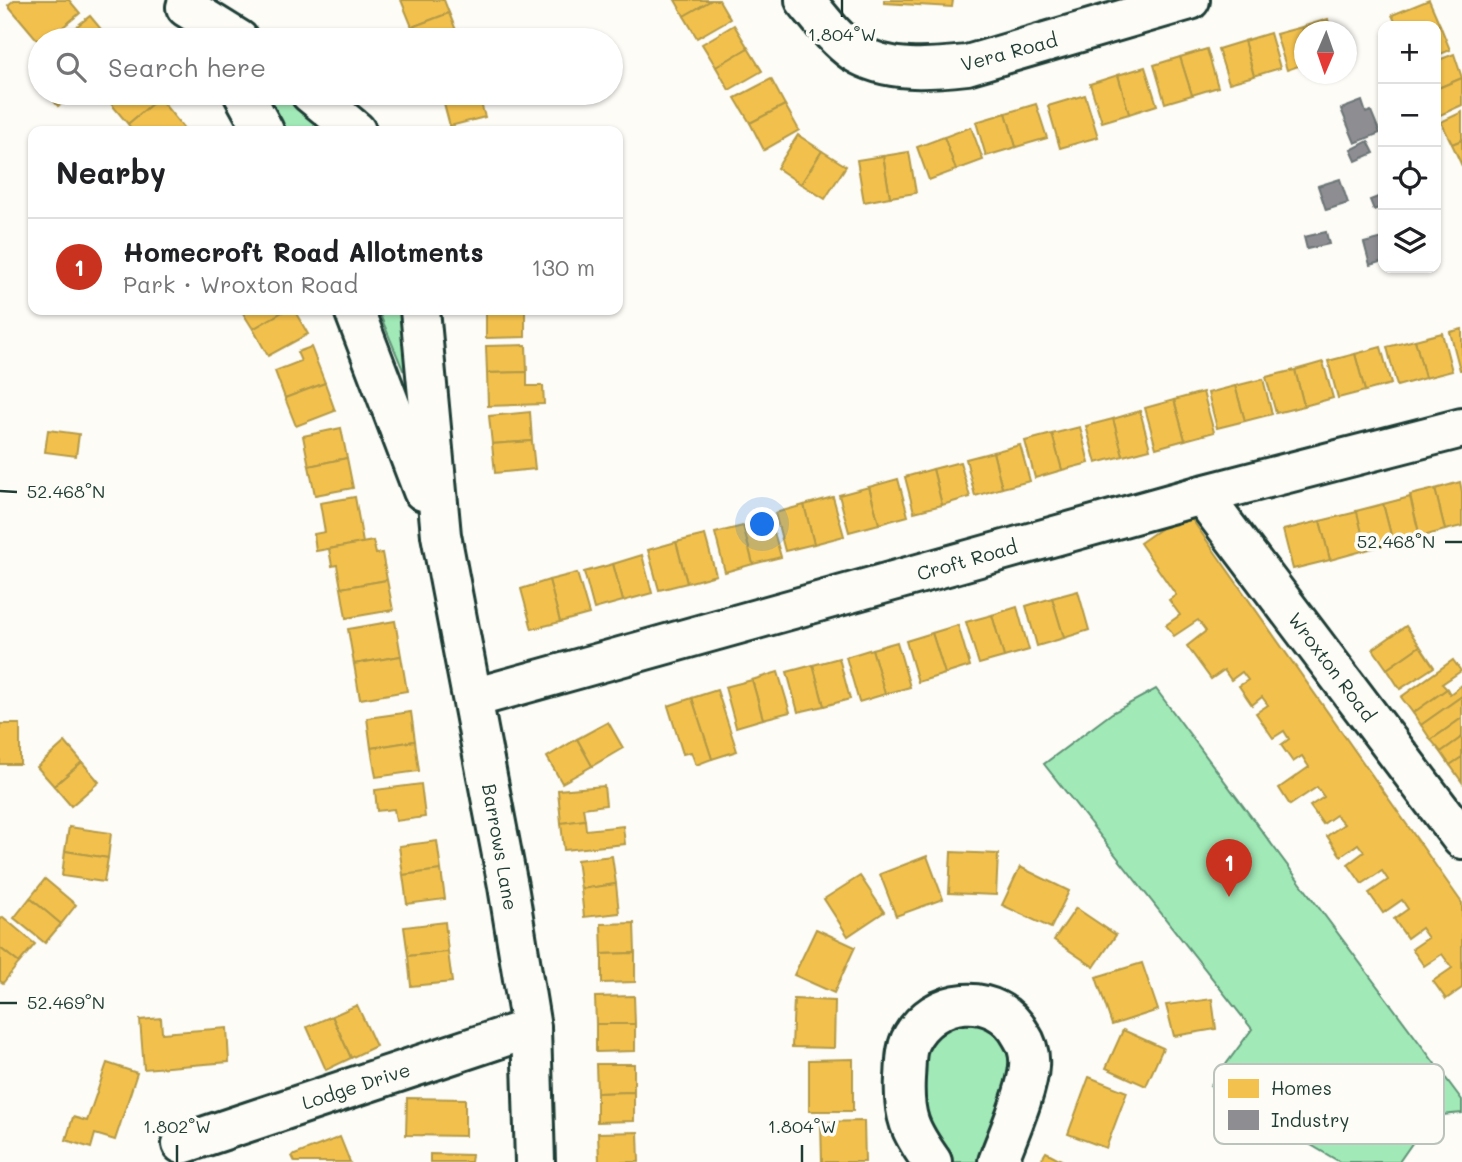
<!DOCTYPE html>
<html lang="en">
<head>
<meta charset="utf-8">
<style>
	:root { --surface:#fff; --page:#f6f6f6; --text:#202124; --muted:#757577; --line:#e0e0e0; --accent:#c8321e }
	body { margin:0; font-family:Mali,sans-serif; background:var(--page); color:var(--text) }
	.controls { position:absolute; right:21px; top:21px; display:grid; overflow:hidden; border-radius:14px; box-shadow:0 2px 5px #0004 }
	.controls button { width:63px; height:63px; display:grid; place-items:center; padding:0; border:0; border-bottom:2px solid var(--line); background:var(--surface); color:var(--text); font:35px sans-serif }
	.compass { position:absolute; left:1294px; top:21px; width:63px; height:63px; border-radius:50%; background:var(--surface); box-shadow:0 2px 5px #0004; rotate:182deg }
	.you { position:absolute; left:763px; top:525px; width:24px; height:24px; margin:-18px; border:5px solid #fff; border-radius:50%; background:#1a73e8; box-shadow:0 0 0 10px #1a73e833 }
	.badge { display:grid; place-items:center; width:46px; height:46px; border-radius:50%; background:var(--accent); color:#fff; font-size:23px; font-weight:700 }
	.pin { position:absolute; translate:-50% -58px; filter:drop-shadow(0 2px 4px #0008) }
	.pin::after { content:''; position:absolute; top:37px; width:24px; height:21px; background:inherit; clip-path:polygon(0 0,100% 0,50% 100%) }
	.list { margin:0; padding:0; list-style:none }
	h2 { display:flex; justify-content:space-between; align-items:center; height:91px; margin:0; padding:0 28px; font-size:30px }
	h2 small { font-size:23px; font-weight:400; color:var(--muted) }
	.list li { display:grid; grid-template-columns:46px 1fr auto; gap:21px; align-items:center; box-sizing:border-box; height:98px; padding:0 28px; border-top:2px solid var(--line) }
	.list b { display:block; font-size:26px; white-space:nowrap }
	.list p { margin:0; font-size:23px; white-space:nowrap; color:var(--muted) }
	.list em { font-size:23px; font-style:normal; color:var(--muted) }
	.icon { flex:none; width:38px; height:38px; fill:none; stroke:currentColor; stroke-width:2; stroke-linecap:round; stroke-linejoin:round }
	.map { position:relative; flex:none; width:1462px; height:1162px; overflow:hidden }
	.search { position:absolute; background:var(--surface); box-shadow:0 2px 5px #0004; left:28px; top:28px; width:595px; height:77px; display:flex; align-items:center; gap:18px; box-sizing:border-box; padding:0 24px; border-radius:38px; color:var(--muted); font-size:26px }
	.panel { position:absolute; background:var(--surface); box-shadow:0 2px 5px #0004; left:28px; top:126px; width:595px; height:189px; border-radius:14px }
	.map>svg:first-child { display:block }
	.green { fill:#a1e9b7; stroke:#609376; stroke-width:2 }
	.homes { fill:#f2c14e; stroke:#b39946; stroke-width:2 }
	.industry { fill:#8d8d92; stroke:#6c7576; stroke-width:2 }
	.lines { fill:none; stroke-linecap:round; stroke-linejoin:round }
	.minor-casing { stroke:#1f3d34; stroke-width:44 }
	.minor { stroke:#fdfcf7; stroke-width:38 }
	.ticks { fill:none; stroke:#1f3d34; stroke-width:2.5 }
	.labels { text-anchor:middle; stroke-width:7; stroke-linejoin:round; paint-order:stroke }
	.street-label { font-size:19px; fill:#1f3d34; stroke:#fdfcf7 }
	.key { fill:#fdfcf7; stroke:#bac3bc; stroke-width:2 }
	.key-label { font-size:19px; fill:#1f3d34 }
	.ticks-label { font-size:18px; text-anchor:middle; fill:#1f3d34; stroke:#fdfcf7; stroke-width:7; stroke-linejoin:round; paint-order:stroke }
</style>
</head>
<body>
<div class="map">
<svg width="1462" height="1162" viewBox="0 0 1462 1162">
	<rect width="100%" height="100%" fill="#fdfcf7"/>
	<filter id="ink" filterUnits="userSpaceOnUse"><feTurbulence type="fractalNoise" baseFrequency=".0143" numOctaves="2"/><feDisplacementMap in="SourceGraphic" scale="14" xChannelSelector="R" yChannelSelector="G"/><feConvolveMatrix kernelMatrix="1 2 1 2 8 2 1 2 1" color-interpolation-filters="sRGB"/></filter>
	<g filter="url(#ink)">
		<!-- green -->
		<g class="green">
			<path d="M263 93H288L333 131H287Z"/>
			<path d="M378 310H408L412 374 403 370Z"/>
			<path d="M1156 689 1462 1100V1113L1431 1116 1399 1162H1340L1210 1086 1252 1029 1044 764 1112 713Z"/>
			<path d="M989 1017 1007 1040 1015 1066 983 1162H952L928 1133 917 1093 926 1041 944 1022Z"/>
		</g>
		<!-- homes -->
		<g class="homes">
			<path d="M14 0H69L80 13 47 40H40V43L8 5Z"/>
			<path d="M401 0H444L449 13 412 27Z"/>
			<path d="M675 0H712L684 16Z"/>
			<path d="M712 0H719L730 19 697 38 684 16Z"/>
			<path d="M884 0H953L952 7 884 3Z"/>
			<path d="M1429 0 1440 25 1397 26 1392 15Z"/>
			<path d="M449 13 460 40H417L412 27Z"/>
			<path d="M90 16 110 40H80L72 30Z"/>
			<path d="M1328 19 1331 32H1304V35L1302 27Z"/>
			<path d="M734 25 748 48 716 67 702 44Z"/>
			<path d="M1440 25 1450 50 1436 56V26Z"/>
			<path d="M1302 27 1304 35V64L1287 70 1276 34Z"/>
			<path d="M1270 33 1280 68 1254 76 1244 41Z"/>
			<path d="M1244 41 1254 76 1229 83 1218 49Z"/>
			<path d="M748 48 762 71 729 90 716 67Z"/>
			<path d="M1207 49 1218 87 1192 95 1180 57Z"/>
			<path d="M1454 54 1462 78 1436 89V61Z"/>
			<path d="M1180 57 1192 95 1165 103 1154 65Z"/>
			<path d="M1145 67 1157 105 1129 114 1118 75Z"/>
			<path d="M1118 75 1129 114 1102 122 1090 84Z"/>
			<path d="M1462 78V105L1438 116 1436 89Z"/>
			<path d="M771 79 785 105 750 123 735 98Z"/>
			<path d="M47 93H88L77 102 72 95 58 106Z"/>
			<path d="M102 93H154L159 98 128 124Z"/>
			<path d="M455 93H478L485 117 450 126 442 96Z"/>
			<path d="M1085 95 1098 137 1060 148 1048 106Z"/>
			<path d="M159 98 186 131H133L128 124Z"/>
			<path d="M1036 104 1047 138 1016 147 1006 113Z"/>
			<path d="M785 105 799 130 764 150 750 123Z"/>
			<path d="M1462 112V140L1452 144 1441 122Z"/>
			<path d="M1006 113 1016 147 986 156 976 122Z"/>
			<path d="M971 127 983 160 956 170 944 137Z"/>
			<path d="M798 135 822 151 801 184 777 168Z"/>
			<path d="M944 137 956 170 929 180 917 147Z"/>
			<path d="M1462 140V166L1452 144Z"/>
			<path d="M822 151 846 166 825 199 801 184Z"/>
			<path d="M909 152 916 193 890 197 883 156Z"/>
			<path d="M883 156 890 197 864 202 857 160Z"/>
			<path d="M241 310H286L253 329Z"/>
			<path d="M286 310H294L308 334 268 356 253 329Z"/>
			<path d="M486 310H525V337L486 338Z"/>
			<path d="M1462 329V370H1460L1450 332Z"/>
			<path d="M1442 333 1452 371 1425 378 1415 340Z"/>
			<path d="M1415 340 1425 378 1397 386 1387 347Z"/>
			<path d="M526 345 527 372 487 373 486 346Z"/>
			<path d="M311 347 325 383 285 398 275 371 301 361 297 352Z"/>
			<path d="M1381 347 1391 384 1365 391 1355 354Z"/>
			<path d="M1355 354 1365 391 1338 398 1328 361Z"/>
			<path d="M1323 362 1333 398 1304 406 1295 370Z"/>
			<path d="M1295 370 1304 406 1276 413 1266 377Z"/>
			<path d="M527 372V386H543L544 404 488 406 487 373Z"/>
			<path d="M1263 379 1272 414 1245 421 1235 386Z"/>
			<path d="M325 383 335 411 296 426 285 398Z"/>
			<path d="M1235 386 1245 421 1217 428 1208 393Z"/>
			<path d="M1203 392 1214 432 1185 440 1174 400Z"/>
			<path d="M1174 400 1185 440 1156 448 1145 408Z"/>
			<path d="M1140 411 1150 449 1123 456 1113 419Z"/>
			<path d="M530 412 532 441 492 444 489 416Z"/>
			<path d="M1113 419 1123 456 1096 463 1086 426Z"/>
			<path d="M1080 427 1089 463 1062 470 1052 434Z"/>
			<path d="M341 428 347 458 309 466 303 436Z"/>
			<path d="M48 430 79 434 76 456 45 452Z"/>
			<path d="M1052 434 1062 470 1035 478 1025 441Z"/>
			<path d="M532 441 535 469 495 473 492 444Z"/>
			<path d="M1020 445 1030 481 1002 488 993 452Z"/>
			<path d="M993 452 1002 488 975 496 966 459Z"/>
			<path d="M347 458 353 488 315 495 309 466Z"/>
			<path d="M960 462 970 497 942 505 933 469Z"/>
			<path d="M933 469 942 505 914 512 905 477Z"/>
			<path d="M898 479 908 516 879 524 869 487Z"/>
			<path d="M1460 482 1462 492V526L1445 530 1435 489Z"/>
			<path d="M869 487 879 524 849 532 839 495Z"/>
			<path d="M1435 489 1445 530 1420 537 1410 495Z"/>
			<path d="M355 497 363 543 316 551 314 534 325 532 320 503Z"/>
			<path d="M833 497 844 536 814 544 804 505Z"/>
			<path d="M1410 497 1420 537 1393 543 1383 504Z"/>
			<path d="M1383 504 1393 543 1366 550 1356 511Z"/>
			<path d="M804 505 814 544 785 551 775 513Z"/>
			<path d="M1186 511 1462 903V988L1446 999 1433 981 1452 968 1442 954 1424 966 1412 949 1428 938 1421 928 1407 938 1394 919 1408 909 1402 900 1383 913 1369 893 1388 880 1382 871 1362 884 1348 864 1364 852 1358 844 1341 856 1327 836 1344 824 1336 815 1323 824 1310 806 1324 797 1317 787 1290 805 1279 788 1309 767 1302 756 1293 762 1281 745 1289 739 1284 731 1273 738 1256 713 1268 705 1262 697 1252 705 1239 686 1248 680 1242 672 1231 680 1224 670 1211 679 1187 646 1206 631 1198 620 1174 636 1166 625 1180 615 1169 600 1176 595 1140 543Z"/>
			<path d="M1357 512 1366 550 1330 560 1320 521Z"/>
			<path d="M770 518 781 557 753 564 743 526Z"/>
			<path d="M1320 521 1330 560 1293 569 1283 530Z"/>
			<path d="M743 526 753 564 725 572 715 533Z"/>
			<path d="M705 535 716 575 687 583 676 542Z"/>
			<path d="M373 541 376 554 382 553 387 580 341 588 337 565 332 566 329 549Z"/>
			<path d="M676 542 687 583 659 590 648 550Z"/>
			<path d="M642 555 652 593 623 601 613 564Z"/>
			<path d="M613 564 623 601 594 609 584 572Z"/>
			<path d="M577 573 589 614 560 622 549 580Z"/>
			<path d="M387 580 393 610 346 618 341 588Z"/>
			<path d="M549 580 560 622 532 629 521 589Z"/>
			<path d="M1078 591 1089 630 1064 638 1052 598Z"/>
			<path d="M1052 598 1064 638 1037 646 1026 606Z"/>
			<path d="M1017 607 1029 650 1004 657 992 615Z"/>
			<path d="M992 615 1004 657 979 664 966 622Z"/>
			<path d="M395 621 401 656 354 664 348 629Z"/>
			<path d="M958 625 970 666 945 674 932 633Z"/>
			<path d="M1406 626 1420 646 1387 669 1373 649Z"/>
			<path d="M932 633 945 674 918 682 906 641Z"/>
			<path d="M897 642 910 687 885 694 872 649Z"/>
			<path d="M1420 646 1434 667 1400 689 1387 669Z"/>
			<path d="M872 649 885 694 859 702 846 657Z"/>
			<path d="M401 656 407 691 360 699 354 664Z"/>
			<path d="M839 658 850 699 824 706 813 665Z"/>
			<path d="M1453 660 1461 671 1442 684 1447 689 1413 713 1401 697Z"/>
			<path d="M813 665 824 706 798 712 787 672Z"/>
			<path d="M778 672 790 712 763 719 752 680Z"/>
			<path d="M752 680 763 719 736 727 725 687Z"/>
			<path d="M1462 685V696L1421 725 1413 713 1447 689 1450 694Z"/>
			<path d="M717 690 737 751 712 759 692 698Z"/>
			<path d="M1462 696V718L1431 740 1421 725Z"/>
			<path d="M692 698 712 759 696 765 691 752 683 754 668 706Z"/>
			<path d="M411 712 415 741 371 748 367 718Z"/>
			<path d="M1462 718V737L1441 752 1431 740Z"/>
			<path d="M608 722 623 748 592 766 577 739Z"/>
			<rect x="0" y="724" width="20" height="40"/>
			<path d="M1462 737V757L1450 765 1441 752Z"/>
			<path d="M577 739 592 766 562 783 547 757Z"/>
			<path d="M415 741 419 771 376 777 371 748Z"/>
			<path d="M65 742 82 762 54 786 37 767Z"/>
			<path d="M1462 757V782L1450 765Z"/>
			<path d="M82 762 99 782 71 806 54 786Z"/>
			<path d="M421 784 425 817 396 821 394 809 377 811 375 790Z"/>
			<path d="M604 786 606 805 583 808 585 820 561 823 558 790Z"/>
			<path d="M585 820 586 830 623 826 625 844 564 850 561 823Z"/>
			<path d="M69 827 111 833 108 858 65 851Z"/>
			<path d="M437 841 441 870 403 875 399 846Z"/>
			<path d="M65 851 108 858 104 882 62 876Z"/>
			<path d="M951 852 998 854 996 895 949 893Z"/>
			<path d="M612 856 616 884 581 889 577 860Z"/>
			<path d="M927 856 943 899 896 916 880 874Z"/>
			<path d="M1020 867 1069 891 1051 928 1002 905Z"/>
			<path d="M441 870 445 899 407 904 403 875Z"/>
			<path d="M860 876 884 912 848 936 824 899Z"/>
			<path d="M45 879 76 905 61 924 30 898Z"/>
			<path d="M616 884 619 913 584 917 581 889Z"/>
			<path d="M30 898 61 924 45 943 14 918Z"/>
			<path d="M1076 908 1116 935 1094 967 1054 940Z"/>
			<path d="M3 917 35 944 19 963 0 948V920Z"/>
			<path d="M445 922 448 952 408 956 404 927Z"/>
			<path d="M634 923 635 953 602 954 601 924Z"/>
			<path d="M816 929 855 947 834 993 794 975Z"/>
			<path d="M0 948 19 963 3 983 0 981Z"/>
			<path d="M448 952 452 982 411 986 408 956Z"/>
			<path d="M635 953V982L602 983V954Z"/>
			<path d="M1142 963 1158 1010 1112 1025 1096 977Z"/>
			<path d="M634 996 635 1024H596L595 997Z"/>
			<path d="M794 999 835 1001 834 1048 792 1047Z"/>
			<path d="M1212 999 1216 1029 1174 1036 1166 1005Z"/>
			<path d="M357 1005 376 1046 351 1058 332 1016Z"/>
			<path d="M332 1016 351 1058 326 1070 307 1027Z"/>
			<path d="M161 1018 162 1033 227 1028 229 1062 144 1069 140 1020Z"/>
			<path d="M596 1024H635V1051L596 1052Z"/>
			<path d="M1123 1030 1163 1048 1146 1086 1106 1068Z"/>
			<path d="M853 1059V1111H809V1060Z"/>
			<path d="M107 1063 137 1073 115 1140 95 1134 91 1148 66 1140 73 1117 87 1121Z"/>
			<path d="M596 1064H634V1092L597 1093Z"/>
			<path d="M1089 1077 1127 1092 1106 1148 1068 1134Z"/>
			<path d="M634 1092V1121L597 1122V1093Z"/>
			<path d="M407 1098 465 1099V1136L406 1135Z"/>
			<path d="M864 1121 865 1162H822L821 1122Z"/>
			<path d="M638 1132 639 1162H599L598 1133Z"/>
			<path d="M340 1137 350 1162H295L292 1156Z"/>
			<path d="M1046 1152 1065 1162H1040Z"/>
			<path d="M430 1154 472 1155 471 1162H430Z"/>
		</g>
		<!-- industry -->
		<g class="industry">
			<path d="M1362 101 1366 113 1371 111 1380 133 1355 143 1341 109Z"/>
			<path d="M1368 141 1374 153 1356 161 1351 150Z"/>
			<path d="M1340 179 1348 203 1326 210 1318 186Z"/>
			<path d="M1383 195V206L1374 210 1370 200Z"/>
			<path d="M1326 232 1329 244 1307 249 1304 237Z"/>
			<path d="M1383 238V261L1370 265 1364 243Z"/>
		</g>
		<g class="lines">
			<!-- minor casing -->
			<g class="minor-casing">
				<g id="minor">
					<path d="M805 0C820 18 835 39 854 52 887 73 930 69 967 65L1190 0"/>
					<path d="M186 7 239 40"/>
					<path d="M243 93 264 131"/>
					<path d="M310 93 356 131"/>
					<path d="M354 310 423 491"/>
					<path d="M420 310 441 535 508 886 531 1028 535 1162"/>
					<path d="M1202 495 1462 839"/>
					<path d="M473 698 1202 495 1462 428"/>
					<path d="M182 1144 531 1028"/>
					<path d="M932 1162C910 1131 903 1117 905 1078 906 1067 905 1052 910 1041 932 996 996 989 1021 1035 1027 1044 1030 1055 1029 1066 1028 1091 1007 1137 998 1162"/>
				</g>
			</g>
			<!-- minor -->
			<use href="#minor" class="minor"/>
		</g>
	</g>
	<!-- ticks -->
	<path class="ticks" d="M842 17V0M0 491 17 492M1445 542H1462M0 1003H17M177 1162V1145M802 1162V1145"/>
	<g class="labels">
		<!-- street labels -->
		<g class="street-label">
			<text transform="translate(1009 52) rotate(-15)" y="7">Vera Road</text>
			<text transform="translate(967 560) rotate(-16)" y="7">Croft Road</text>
			<text transform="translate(1332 667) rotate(53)" y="7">Wroxton Road</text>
			<text transform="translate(500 847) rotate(80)" y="7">Barrows Lane</text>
			<text transform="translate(356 1086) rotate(-18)" y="7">Lodge Drive</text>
		</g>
	</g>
	<!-- legend -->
	<rect x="1214" y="1064" width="230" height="80" rx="10" class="key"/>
	<rect x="1228" y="1079" width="31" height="19" fill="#f2c14e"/>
	<rect x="1228" y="1110" width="31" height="20" fill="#8d8d92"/>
	<g class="key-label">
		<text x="1271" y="1095">Homes</text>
		<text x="1271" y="1127">Industry</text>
	</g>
	<g class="ticks-label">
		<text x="842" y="41">1.804°W</text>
		<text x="66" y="498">52.468°N</text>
		<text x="1396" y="548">52.468°N</text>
		<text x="66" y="1009">52.469°N</text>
		<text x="177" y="1133">1.802°W</text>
		<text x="802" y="1133">1.804°W</text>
	</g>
</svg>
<div class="controls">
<button>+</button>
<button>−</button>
<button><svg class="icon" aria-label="locate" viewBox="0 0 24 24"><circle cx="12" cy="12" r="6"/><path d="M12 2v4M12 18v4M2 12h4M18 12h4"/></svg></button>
<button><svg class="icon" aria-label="layers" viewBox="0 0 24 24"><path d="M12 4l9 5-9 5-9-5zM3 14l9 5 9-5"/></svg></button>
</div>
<svg class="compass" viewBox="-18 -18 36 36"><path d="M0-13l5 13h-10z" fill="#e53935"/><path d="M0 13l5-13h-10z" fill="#757577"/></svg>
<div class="you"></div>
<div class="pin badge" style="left:1229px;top:897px">1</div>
<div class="search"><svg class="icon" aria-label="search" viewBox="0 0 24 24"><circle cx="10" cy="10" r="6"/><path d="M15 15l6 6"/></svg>Search here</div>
<section class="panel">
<h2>Nearby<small></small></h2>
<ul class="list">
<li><span class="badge">1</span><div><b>Homecroft Road Allotments</b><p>Park · Wroxton Road</p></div><em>130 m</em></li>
</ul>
</section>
</div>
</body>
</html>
